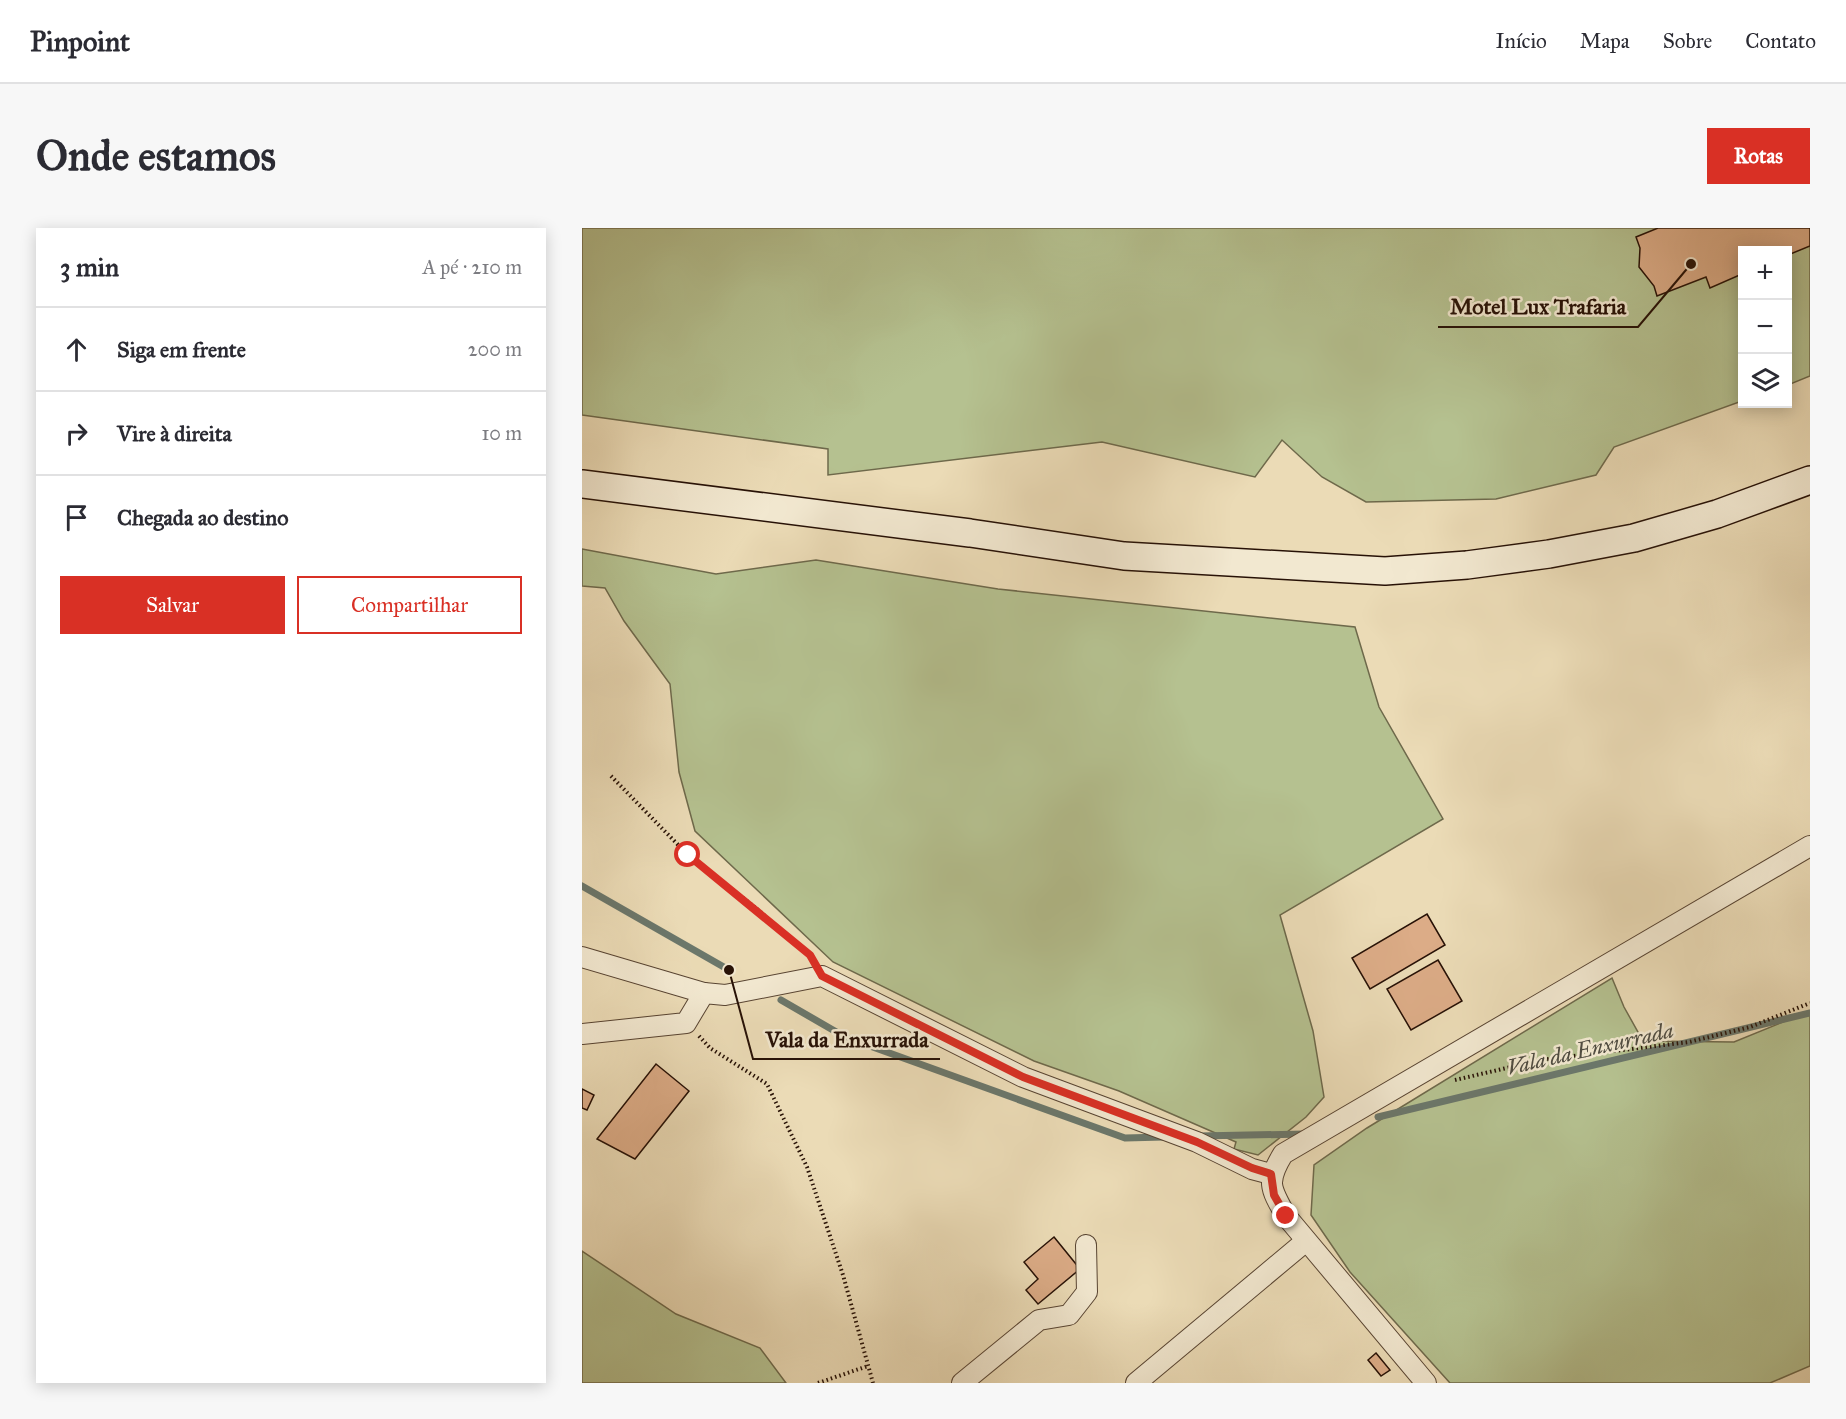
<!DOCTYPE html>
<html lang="pt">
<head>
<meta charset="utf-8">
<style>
	:root { --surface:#fff; --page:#f7f7f7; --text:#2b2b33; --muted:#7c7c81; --line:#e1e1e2; --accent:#d93025 }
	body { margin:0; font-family:"IM FELL Great Primer",serif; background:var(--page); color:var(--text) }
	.controls { position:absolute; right:18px; top:18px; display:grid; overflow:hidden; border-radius:0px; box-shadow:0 3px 15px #0003 }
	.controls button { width:54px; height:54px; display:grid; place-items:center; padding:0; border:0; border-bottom:2px solid var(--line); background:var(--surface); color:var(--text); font:30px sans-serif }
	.stop { position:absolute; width:18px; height:18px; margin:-14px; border:4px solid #d93025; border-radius:50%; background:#fff }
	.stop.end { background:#d93025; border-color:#fff; box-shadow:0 2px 6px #0008 }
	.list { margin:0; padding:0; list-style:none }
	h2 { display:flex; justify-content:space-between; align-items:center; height:78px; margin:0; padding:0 24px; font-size:26px }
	h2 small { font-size:20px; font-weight:400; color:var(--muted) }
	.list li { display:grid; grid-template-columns:39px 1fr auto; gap:18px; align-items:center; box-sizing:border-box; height:84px; padding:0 24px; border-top:2px solid var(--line) }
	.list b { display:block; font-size:22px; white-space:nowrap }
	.list em { font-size:20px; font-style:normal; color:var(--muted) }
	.actions { display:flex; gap:12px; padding:18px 24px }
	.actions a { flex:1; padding:14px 0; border:2px solid var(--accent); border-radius:0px; text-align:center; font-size:21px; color:var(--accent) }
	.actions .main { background:var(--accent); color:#fff }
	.icon { flex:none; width:33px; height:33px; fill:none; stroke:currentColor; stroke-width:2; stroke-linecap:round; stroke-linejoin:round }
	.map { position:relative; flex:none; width:1228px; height:1155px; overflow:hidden; border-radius:0px }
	header { display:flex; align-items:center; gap:36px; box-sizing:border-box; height:84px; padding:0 30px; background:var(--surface); border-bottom:2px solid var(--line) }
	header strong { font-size:28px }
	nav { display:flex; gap:33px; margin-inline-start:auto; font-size:21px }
	.intro { display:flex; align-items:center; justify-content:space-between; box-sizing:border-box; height:144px; padding:0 36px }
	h1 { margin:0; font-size:42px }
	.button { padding:15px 27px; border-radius:0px; background:var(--accent); color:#fff; font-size:21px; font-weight:700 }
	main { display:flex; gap:36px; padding:0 36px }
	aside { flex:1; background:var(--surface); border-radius:0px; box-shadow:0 3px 15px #0003 }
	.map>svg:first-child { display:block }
	.green { fill:#b5c190; stroke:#6e694b; stroke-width:1.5 }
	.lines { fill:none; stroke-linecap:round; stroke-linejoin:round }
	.stream { stroke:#6b776b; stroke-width:7 }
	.building { fill:#dcac87; stroke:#271106; stroke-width:1.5 }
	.minor-casing { stroke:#584432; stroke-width:22 }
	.secondary-casing { stroke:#271106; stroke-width:30 }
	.path { stroke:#271106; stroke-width:4; stroke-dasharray:1.5 3; stroke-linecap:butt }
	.minor { stroke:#f2e8d0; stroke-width:20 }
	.secondary { stroke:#f2e8d0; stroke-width:27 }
	.route { stroke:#d93025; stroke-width:8 }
	.labels { text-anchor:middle; stroke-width:5; stroke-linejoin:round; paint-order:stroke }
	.water-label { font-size:22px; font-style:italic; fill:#4f4c41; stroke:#f2e8d0 }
	.leader { fill:none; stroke:#271106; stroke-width:2 }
	.callout-dot { fill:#271106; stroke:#f2e8d0; stroke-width:2 }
	.callout-label { font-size:22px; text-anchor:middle; font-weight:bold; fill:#271106; stroke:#f2e8d0; stroke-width:5; stroke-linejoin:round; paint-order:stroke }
</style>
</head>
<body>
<header>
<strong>Pinpoint</strong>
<nav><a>Início</a><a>Mapa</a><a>Sobre</a><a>Contato</a></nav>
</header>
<div class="intro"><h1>Onde estamos</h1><a class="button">Rotas</a></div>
<main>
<aside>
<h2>3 min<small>A pé · 210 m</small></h2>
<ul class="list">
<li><svg class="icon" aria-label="ahead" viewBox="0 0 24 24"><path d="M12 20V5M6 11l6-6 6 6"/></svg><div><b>Siga em frente</b></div><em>200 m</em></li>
<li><svg class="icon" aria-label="right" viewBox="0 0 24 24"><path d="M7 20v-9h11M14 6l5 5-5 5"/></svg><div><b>Vire à direita</b></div><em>10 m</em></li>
<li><svg class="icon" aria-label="arrive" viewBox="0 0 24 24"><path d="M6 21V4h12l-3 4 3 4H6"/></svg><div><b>Chegada ao destino</b></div></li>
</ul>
<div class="actions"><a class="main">Salvar</a><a>Compartilhar</a></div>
</aside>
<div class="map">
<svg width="1228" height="1155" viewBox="0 0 1228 1155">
	<rect width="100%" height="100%" fill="#ebdbb6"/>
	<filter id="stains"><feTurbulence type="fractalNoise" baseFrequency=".00333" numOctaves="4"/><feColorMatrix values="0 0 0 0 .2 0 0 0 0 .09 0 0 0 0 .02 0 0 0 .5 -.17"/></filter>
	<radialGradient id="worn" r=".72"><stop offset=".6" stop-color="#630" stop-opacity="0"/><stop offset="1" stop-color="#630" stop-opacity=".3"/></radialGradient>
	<!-- green -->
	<g class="green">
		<path d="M0 0H1228V148L1206 157V22H1160V173L1032 219 1014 247 914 271 784 274 740 249 700 212 673 249 520 214 246 247V221L0 187Z"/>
		<path d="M0 321 134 346 234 332 416 361 773 399 797 479 861 591 698 687 731 803 742 869 724 889 676 927 652 921 654 914 537 863 452 833 251 734 113 603 97 544 88 456 42 393 23 360 0 358Z"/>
		<path d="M1030 750 1042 779 1061 813 1152 814 1228 783V1138L1188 1155H868L768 1044 729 987 732 937 785 900Z"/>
		<path d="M0 1023 94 1086 178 1120 204 1155H0Z"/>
	</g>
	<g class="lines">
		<!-- stream -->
		<g class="stream">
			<path d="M0 658 147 742"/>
			<path d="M199 772 263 809 543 910 582 909"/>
			<path d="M796 889 1228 785"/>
			<path d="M617 908 723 906"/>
		</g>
	</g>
	<!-- building -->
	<g class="building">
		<path d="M1076 0H1228V18L1206 27V22H1160V46L1128 60 1124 49 1075 68 1072 58 1057 39 1058 20 1054 9Z"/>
		<path d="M845 686 863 717 788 761 770 730Z"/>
		<path d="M856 732 880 773 829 802 805 761Z"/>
		<path d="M74 836 107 863 53 931 15 911Z"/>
		<path d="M0 861 12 867 5 882 0 880Z"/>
		<path d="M472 1009 498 1041 456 1076 444 1062 456 1051 442 1034Z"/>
		<path d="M794 1125 808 1142 799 1148 786 1132Z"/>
	</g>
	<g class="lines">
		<!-- minor casing -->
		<g class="minor-casing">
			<g id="minor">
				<path d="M0 729 122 765"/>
				<path d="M0 806 104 795 122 765 143 767 240 748 441 849 615 914 670 941 689 946"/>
				<path d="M380 1155 457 1092 487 1087 505 1064 504 1017"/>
				<path d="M554 1155 724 1013"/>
				<path d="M844 1155 704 988C688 960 684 954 701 926L1228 618"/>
			</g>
		</g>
		<!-- secondary casing -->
		<g class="secondary-casing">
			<path id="secondary" d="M0 256 388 305 542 328 803 343 885 337 967 326 1052 310 1135 286 1228 252"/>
		</g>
		<!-- path -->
		<g class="path">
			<path d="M29 548 106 627 175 681 229 729"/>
			<path d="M117 808 128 820 185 856 225 939 261 1047 291 1155"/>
			<path d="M873 852 959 832 1107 814 1168 799 1228 775"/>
			<path d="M236 1155 286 1138"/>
		</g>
		<!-- minor -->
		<use href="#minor" class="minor"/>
		<!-- secondary -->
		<use href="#secondary" class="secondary"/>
	</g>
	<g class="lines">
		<!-- route -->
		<path class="route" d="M106 627 228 727 240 748 441 849 615 914 670 940 689 946 692 967 704 988"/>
	</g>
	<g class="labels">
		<!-- water labels -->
		<g class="water-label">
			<text transform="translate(1008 820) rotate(-13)" y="8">Vala da Enxurrada</text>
		</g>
	</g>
	<!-- callouts -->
	<path class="leader" d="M1109 36L1056 99H856M147 742L171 831H358"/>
	<g class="callout-dot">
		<circle cx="1109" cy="36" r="6"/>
		<circle cx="147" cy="742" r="6"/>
	</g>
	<g class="callout-label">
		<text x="956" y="86">Motel Lux Trafaria</text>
		<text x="265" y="819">Vala da Enxurrada</text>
	</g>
	<rect width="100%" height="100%" filter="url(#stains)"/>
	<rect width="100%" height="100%" fill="url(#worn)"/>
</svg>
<div class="controls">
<button>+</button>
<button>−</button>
<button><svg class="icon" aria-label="layers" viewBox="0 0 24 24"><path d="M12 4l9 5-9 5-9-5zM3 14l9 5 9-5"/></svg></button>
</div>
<div class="stop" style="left:106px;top:627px"></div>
<div class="stop end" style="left:704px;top:988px"></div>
</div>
</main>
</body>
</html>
